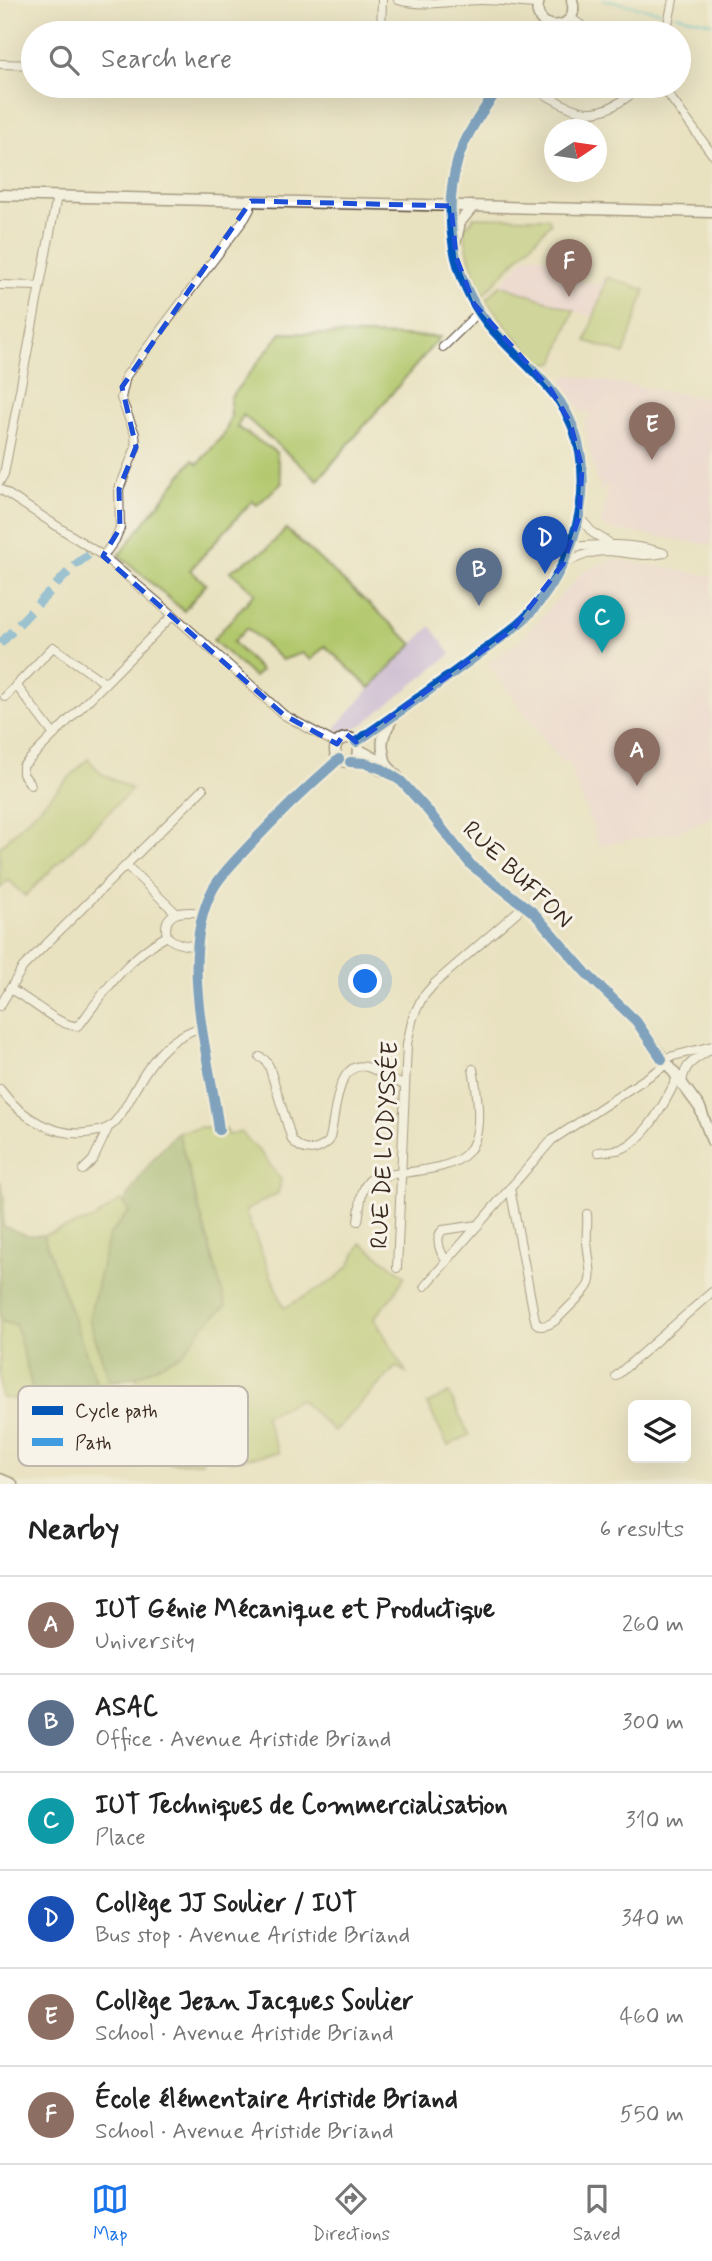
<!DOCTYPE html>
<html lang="en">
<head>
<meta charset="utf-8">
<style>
	:root { --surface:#fff; --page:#f6f6f6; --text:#222; --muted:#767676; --line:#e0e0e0; --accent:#1a73e8 }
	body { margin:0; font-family:Mynerve,sans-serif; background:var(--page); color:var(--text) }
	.controls { position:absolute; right:21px; bottom:21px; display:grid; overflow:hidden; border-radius:10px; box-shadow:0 7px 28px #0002 }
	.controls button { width:63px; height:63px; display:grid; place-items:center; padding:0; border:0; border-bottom:2px solid var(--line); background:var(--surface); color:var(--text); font:35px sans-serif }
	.compass { position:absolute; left:544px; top:119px; width:63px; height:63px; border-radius:50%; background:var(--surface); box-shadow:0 7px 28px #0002; rotate:77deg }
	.you { position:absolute; left:366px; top:982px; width:24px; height:24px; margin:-18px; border:5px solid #fff; border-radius:50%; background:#1a73e8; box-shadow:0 0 0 10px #1a73e833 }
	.badge { display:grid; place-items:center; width:46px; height:46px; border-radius:50%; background:var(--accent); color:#fff; font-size:23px; font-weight:700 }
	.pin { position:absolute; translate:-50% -58px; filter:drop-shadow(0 2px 4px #0008) }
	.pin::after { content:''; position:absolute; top:37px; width:24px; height:21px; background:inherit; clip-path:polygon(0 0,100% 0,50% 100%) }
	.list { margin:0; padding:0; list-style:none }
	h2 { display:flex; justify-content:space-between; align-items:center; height:91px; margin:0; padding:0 28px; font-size:30px }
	h2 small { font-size:23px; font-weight:400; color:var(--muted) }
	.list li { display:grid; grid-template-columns:46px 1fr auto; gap:21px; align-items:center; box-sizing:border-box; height:98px; padding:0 28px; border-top:2px solid var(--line) }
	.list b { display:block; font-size:26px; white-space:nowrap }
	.list p { margin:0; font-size:23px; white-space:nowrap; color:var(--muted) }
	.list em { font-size:23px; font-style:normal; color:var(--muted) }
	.icon { flex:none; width:38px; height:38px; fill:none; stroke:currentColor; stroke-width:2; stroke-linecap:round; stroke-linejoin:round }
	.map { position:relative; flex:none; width:712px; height:1484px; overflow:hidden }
	.search { position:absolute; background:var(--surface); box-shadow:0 7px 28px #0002; left:21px; right:21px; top:21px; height:77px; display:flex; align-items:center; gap:18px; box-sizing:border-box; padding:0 24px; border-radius:38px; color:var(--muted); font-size:26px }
	.sheet { height:679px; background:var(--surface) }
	nav { display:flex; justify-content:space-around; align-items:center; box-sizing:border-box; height:98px; border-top:2px solid var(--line); background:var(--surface); font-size:19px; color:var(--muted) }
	nav a { display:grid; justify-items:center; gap:4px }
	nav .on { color:var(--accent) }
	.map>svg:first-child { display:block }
	.built { fill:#f1d0e3 }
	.industrial { fill:#cebed1 }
	.green { fill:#b2c86d; stroke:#767946; stroke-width:2 }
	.forest { fill:#8dac60; stroke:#646b3f; stroke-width:2 }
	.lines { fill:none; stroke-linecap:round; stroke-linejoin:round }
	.stream { stroke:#56c3cc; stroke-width:2.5 }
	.minor-casing { stroke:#554636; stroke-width:10 }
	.secondary-casing { stroke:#554636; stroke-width:13 }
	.minor { stroke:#fff; stroke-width:8 }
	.secondary { stroke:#fff; stroke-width:10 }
	.quiet { stroke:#3f9ce0; stroke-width:9; stroke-dasharray:18 9; stroke-linecap:butt }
	.cycleway-casing { stroke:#f7f3e8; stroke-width:15 }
	.cycleway { stroke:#0057b8; stroke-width:10 }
	.marked { fill:none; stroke:#1d4ed8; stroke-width:5; stroke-dasharray:14 9; stroke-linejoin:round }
	.labels { text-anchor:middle; stroke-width:6; stroke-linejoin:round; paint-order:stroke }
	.street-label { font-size:24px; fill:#3b2a1e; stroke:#f7f3e8 }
	.key { fill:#f7f3e8; stroke:#bfb7ab; stroke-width:2 }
	.key-label { font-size:19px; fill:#3b2a1e }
</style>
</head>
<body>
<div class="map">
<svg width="712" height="1484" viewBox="0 0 712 1484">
	<rect width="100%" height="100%" fill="#f7f3e8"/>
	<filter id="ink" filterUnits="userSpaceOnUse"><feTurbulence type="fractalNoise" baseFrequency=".0143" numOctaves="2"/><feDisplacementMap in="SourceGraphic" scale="14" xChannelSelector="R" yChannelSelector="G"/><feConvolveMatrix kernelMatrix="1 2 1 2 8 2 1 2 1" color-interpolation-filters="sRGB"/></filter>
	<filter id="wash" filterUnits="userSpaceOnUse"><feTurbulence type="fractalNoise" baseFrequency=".00686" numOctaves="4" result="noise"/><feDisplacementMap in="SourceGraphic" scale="28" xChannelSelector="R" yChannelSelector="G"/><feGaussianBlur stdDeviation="1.57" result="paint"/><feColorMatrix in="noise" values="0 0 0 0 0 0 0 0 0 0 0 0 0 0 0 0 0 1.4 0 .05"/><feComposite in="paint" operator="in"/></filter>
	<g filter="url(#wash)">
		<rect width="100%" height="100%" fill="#e9e2c1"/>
		<!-- built -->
		<g class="built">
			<path d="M534 255 552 259 562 264 559 274 587 283 588 281 600 285 603 276 607 277 594 317 500 285 524 258Z"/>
			<path d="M569 375 712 399V545L608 529 601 525 608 487 604 486 602 494 598 488 602 487 600 482H597L584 424 586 418 591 417 590 412 584 413 579 410 560 381Z"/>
			<path d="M614 559 712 576V817L679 832 599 845 568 761 562 763 487 663 518 642 583 572Z"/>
		</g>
		<!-- industrial -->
		<path class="industrial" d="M431 626 451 654 362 725 349 730H334L370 688Z"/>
		<!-- green -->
		<g class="green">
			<path d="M473 217 548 218 551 223 483 295C472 274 467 252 464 228L473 220Z"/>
			<path d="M607 277 645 290 624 354 586 341Z"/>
			<path d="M500 285 574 310 554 363 542 364 514 335 486 300Z"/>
			<path d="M281 333 440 337 318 480 243 415 237 427 276 452 282 483 257 505 252 501 190 570 206 584 184 611 119 555 193 460 198 464 225 433 231 416 230 398Z"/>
			<path d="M286 529 413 644 370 688 325 646 311 660 302 653 282 660 247 628 233 642 261 671 254 677 213 640 255 593 230 571 267 549Z"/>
			<path d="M88 759 102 774 132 789 25 896 9 880 0 888V847Z"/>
			<path d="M202 1127 227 1130 228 1135 240 1132 261 1153 281 1180 278 1193 245 1211 284 1308 334 1280 349 1266 361 1243 405 1276 394 1294 374 1318 406 1372 396 1367 334 1431 300 1399 264 1416 279 1453 227 1461 219 1437 198 1443 202 1462 169 1463 136 1377 182 1354 204 1325 226 1306 178 1132Z"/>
			<path d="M121 1200 129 1212 109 1235 89 1319 110 1382 98 1387 43 1235 94 1219Z"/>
			<path d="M0 1321 16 1325 36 1403 0 1397Z"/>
			<path d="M449 1393 469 1435 448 1446 427 1404Z"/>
		</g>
		<!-- forest -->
		<g class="forest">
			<path d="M178 1132 226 1306 204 1325 182 1354 136 1377 110 1382 89 1319 109 1235 129 1212 124 1202C140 1176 155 1154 178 1132Z"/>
			<path d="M0 1181 4 1197 3 1226 26 1235H43L98 1387 48 1405 36 1403 16 1325 0 1321Z"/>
		</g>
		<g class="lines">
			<!-- stream -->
			<g class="stream">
				<path d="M604 0 662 12"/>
				<path d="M676 15 712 23"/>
			</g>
		</g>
	</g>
	<g filter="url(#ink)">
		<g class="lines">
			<!-- minor casing -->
			<g class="minor-casing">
				<g id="minor">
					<path d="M398 0C425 8 454 0 481 0 500 0 519 3 537 4"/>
					<path d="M571 18 592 33"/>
					<path d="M381 33 382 0"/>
					<path d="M666 33 673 0"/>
					<path d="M0 64 33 65"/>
					<path d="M530 86C581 115 593 126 642 86"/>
					<path d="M659 86 665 90 712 154"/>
					<path d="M0 285 39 286"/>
					<path d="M443 347 479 312"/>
					<path d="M0 481 4 474 57 196"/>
					<path d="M0 489 103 556 173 615 284 715 337 744"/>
					<path d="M579 517 593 533 608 542"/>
					<path d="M570 547C602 544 631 543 661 552"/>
					<path d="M103 556 115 540 120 528 119 489 136 447 135 434 121 398 126 376 245 218 250 209 251 201"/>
					<path d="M563 564C578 557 591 551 607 551 628 552 641 558 664 553"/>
					<path d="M16 685 54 735"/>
					<path d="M5 697 53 647 105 683"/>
					<path d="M31 785 23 774V766L173 615"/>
					<path d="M126 865 176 913"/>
					<path d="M167 936C174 944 187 946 198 946"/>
					<path d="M9 989C29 997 57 1026 77 1026L81 1023C106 989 129 956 167 936 161 909 186 911 204 913"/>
					<path d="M0 1006 23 967 203 789"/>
					<path d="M260 1057 265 1060 269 1066 292 1140C303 1153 317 1153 329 1141 336 1122 334 1055 370 1068 383 1073 392 1082 405 1085"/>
					<path d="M662 1059 712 1046"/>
					<path d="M682 1085C684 1061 695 1061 712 1048"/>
					<path d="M0 1089C21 1118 57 1139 93 1132 101 1131 107 1129 113 1124 121 1116 126 1106 131 1097 148 1065 165 1038 202 1027"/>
					<path d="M219 1130C210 1059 177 955 213 889 222 873 235 861 247 848 276 817 307 787 339 759"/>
					<path d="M598 1152C605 1151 615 1151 621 1149 646 1140 666 1101 677 1078"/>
					<path d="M83 1170 93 1160 108 1128"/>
					<path d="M510 1188 534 1315 536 1323 540 1326C551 1326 556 1320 563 1313 597 1279 592 1288 587 1242 586 1233 588 1224 587 1214"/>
					<path d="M358 1221C361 1206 359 1185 374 1177 459 1164 492 1173 473 1069"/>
					<path d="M447 1260C440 1254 434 1237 443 1230L478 1225"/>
					<path d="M397 1268 407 1044 413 1017 422 998 435 983 525 905"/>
					<path d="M425 1286 552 1140 666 1065"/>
					<path d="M616 1376 712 1292"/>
				</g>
			</g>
			<!-- secondary casing -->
			<g class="secondary-casing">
				<g id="secondary">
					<path d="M539 0C528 34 582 34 572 0"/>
					<path d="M0 195 712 212"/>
					<path d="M456 240 460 222 473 206"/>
					<circle cx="347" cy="750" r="12"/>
					<path d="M356 742C394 716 431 689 468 662 489 646 512 632 530 613 580 558 603 467 560 402 540 373 511 352 488 324 452 279 442 214 458 159 466 133 485 107 501 86"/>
					<path d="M359 750 386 764 429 812 471 865 534 913 586 973 636 1021 700 1108 712 1141"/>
					<path d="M350 762 365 763 390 774"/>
					<path d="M386 764C381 745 380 739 391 721"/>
					<path d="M0 1479 12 1484"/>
				</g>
			</g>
			<!-- minor -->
			<use href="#minor" class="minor"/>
			<!-- secondary -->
			<use href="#secondary" class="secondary"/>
			<!-- quiet -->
			<path class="quiet" d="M0 644 75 565 95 550"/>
			<!-- cycleway casing -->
			<g class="cycleway-casing">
				<g id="cycleway">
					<path d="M356 742C394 716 431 689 468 662 489 646 512 632 530 613 580 558 603 467 560 402 540 373 511 352 488 324 452 279 442 214 458 159 466 133 485 107 501 86"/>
					<path d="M350 762 365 763 382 769 401 781 429 812 471 865 534 913 586 973 636 1021 662 1059"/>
					<path d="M219 1130C210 1059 177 955 213 889 222 873 235 861 247 848 276 817 307 787 339 759"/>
				</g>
			</g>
			<!-- cycleway -->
			<use href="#cycleway" class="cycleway"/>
		</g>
	</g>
	<!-- marked area -->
	<path d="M0 0H712V1484H0ZM251 201 451 206 456 257 474 304 551 390 570 422 582 468 579 517 563 564 513 629 356 742 345 733 337 744 284 715 103 556 120 528 119 489 136 447 122 387Z" fill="#e9e2c1" fill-opacity=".55" fill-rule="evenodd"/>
	<path class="marked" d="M251 201 451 206 456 257 474 304 551 390 570 422 582 468 579 517 563 564 513 629 356 742 345 733 337 744 284 715 103 556 120 528 119 489 136 447 122 387Z"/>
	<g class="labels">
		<!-- street labels -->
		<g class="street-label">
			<text transform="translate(518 874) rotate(44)" y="8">RUE BUFFON</text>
			<text transform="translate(384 1145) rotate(-87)" y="8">RUE DE L'ODYSSÉE</text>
		</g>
	</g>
	<!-- legend -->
	<rect x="18" y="1386" width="230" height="80" rx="10" class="key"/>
	<rect x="32" y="1406" width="31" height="9" fill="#0057b8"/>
	<rect x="32" y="1438" width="31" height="8" fill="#3f9ce0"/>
	<g class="key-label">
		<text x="75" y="1417">Cycle path</text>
		<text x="75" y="1449">Path</text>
	</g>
</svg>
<div class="controls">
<button><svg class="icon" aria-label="layers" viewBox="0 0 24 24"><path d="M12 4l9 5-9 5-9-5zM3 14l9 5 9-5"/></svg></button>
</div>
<svg class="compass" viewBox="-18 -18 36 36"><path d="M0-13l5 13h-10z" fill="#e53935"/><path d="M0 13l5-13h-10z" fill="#767676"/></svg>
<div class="you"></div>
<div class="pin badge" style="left:637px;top:786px;background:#8d6e63">A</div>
<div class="pin badge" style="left:479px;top:606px;background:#5c6f8a">B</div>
<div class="pin badge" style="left:602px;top:653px;background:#0f9aa8">C</div>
<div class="pin badge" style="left:545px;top:574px;background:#1a4fb4">D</div>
<div class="pin badge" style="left:652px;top:460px;background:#8d6e63">E</div>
<div class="pin badge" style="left:569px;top:297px;background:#8d6e63">F</div>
<div class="search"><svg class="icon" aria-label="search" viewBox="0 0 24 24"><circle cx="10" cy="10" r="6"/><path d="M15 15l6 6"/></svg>Search here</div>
</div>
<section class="sheet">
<h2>Nearby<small>6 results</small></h2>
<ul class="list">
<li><span class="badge" style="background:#8d6e63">A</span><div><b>IUT Génie Mécanique et Productique</b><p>University</p></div><em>260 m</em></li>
<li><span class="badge" style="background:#5c6f8a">B</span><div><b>ASAC</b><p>Office · Avenue Aristide Briand</p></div><em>300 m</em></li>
<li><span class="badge" style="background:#0f9aa8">C</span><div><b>IUT Techniques de Commercialisation</b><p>Place</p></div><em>310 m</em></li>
<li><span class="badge" style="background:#1a4fb4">D</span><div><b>Collège JJ Soulier / IUT</b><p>Bus stop · Avenue Aristide Briand</p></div><em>340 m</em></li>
<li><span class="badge" style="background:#8d6e63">E</span><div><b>Collège Jean Jacques Soulier</b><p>School · Avenue Aristide Briand</p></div><em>460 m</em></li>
<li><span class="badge" style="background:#8d6e63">F</span><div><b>École élémentaire Aristide Briand</b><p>School · Avenue Aristide Briand</p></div><em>550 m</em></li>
</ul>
</section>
<nav>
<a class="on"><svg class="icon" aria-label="map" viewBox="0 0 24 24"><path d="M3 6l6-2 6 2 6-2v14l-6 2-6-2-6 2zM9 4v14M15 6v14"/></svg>Map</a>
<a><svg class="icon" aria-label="directions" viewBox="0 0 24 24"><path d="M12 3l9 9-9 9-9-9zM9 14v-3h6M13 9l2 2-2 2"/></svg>Directions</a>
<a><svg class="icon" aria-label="saved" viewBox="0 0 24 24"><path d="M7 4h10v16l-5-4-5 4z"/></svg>Saved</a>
</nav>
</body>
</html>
